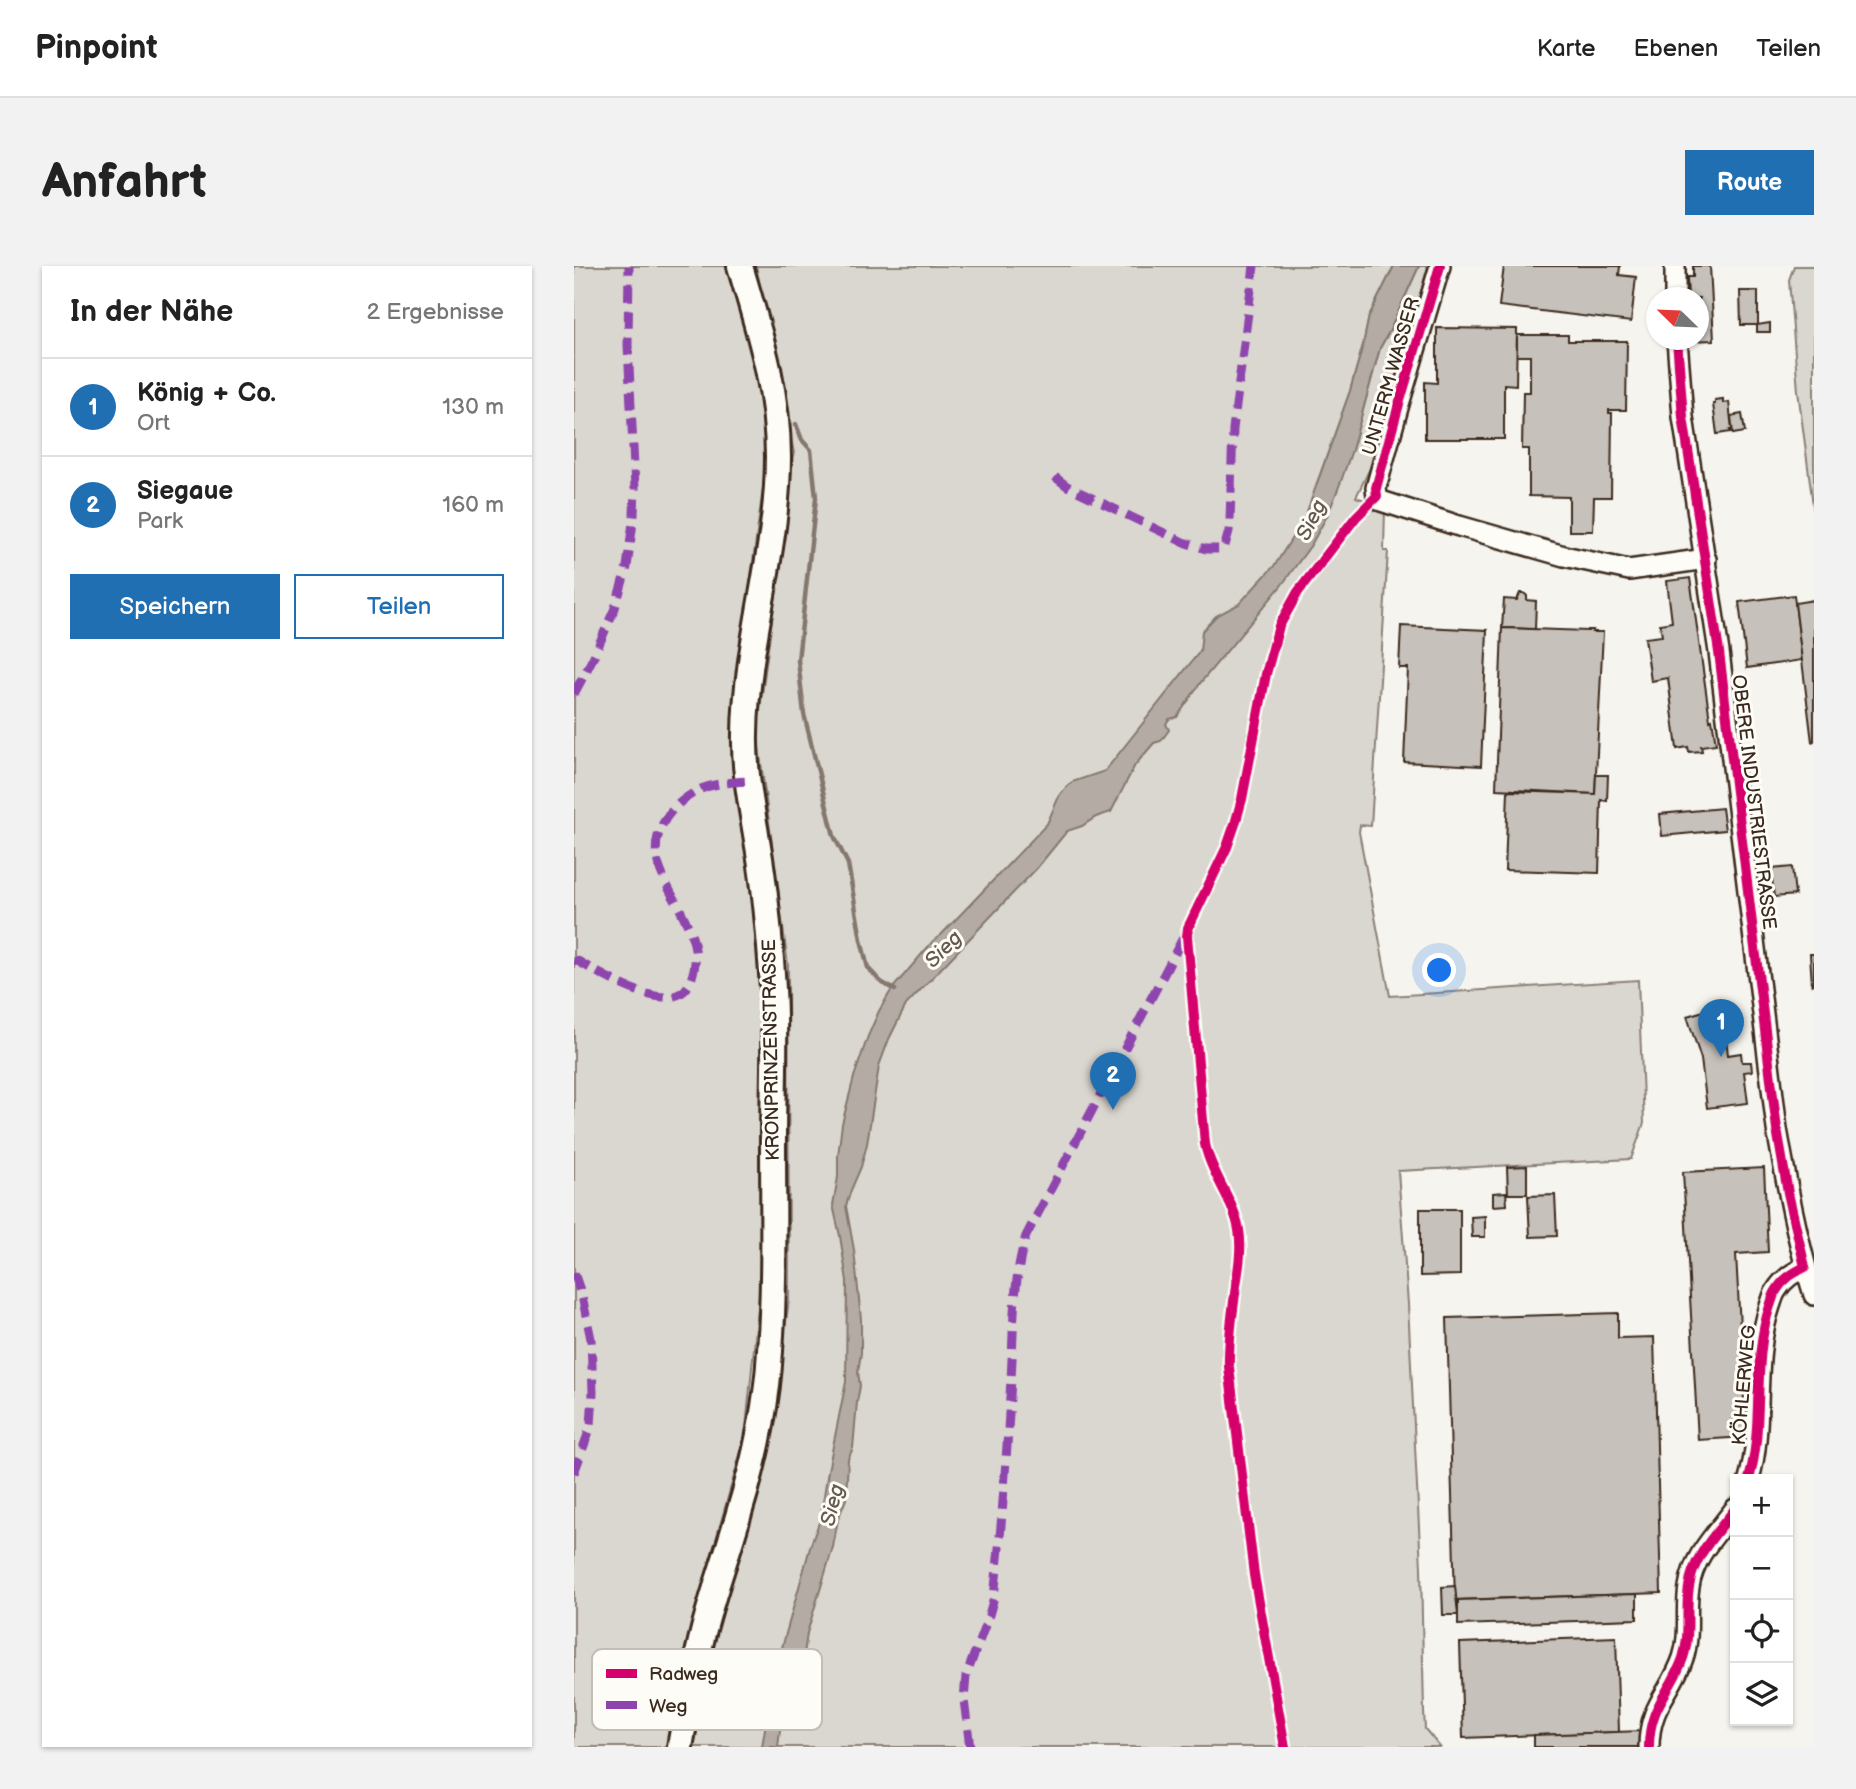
<!DOCTYPE html>
<html lang="de">
<head>
<meta charset="utf-8">
<style>
	:root { --surface:#fff; --page:#f2f2f2; --text:#222; --muted:#767676; --line:#e0e0e0; --accent:#1f6fb2 }
	body { margin:0; font-family:"Balsamiq Sans",sans-serif; background:var(--page); color:var(--text) }
	.controls { position:absolute; right:21px; bottom:21px; display:grid; overflow:hidden; border-radius:0px; box-shadow:0 2px 5px #0004 }
	.controls button { width:63px; height:63px; display:grid; place-items:center; padding:0; border:0; border-bottom:2px solid var(--line); background:var(--surface); color:var(--text); font:35px sans-serif }
	.compass { position:absolute; left:1072px; top:21px; width:63px; height:63px; border-radius:50%; background:var(--surface); box-shadow:0 2px 5px #0004; rotate:293deg }
	.you { position:absolute; left:866px; top:705px; width:24px; height:24px; margin:-18px; border:5px solid #fff; border-radius:50%; background:#1a73e8; box-shadow:0 0 0 10px #1a73e833 }
	.badge { display:grid; place-items:center; width:46px; height:46px; border-radius:50%; background:var(--accent); color:#fff; font-size:23px; font-weight:700 }
	.pin { position:absolute; translate:-50% -58px; filter:drop-shadow(0 2px 4px #0008) }
	.pin::after { content:''; position:absolute; top:37px; width:24px; height:21px; background:inherit; clip-path:polygon(0 0,100% 0,50% 100%) }
	.list { margin:0; padding:0; list-style:none }
	h2 { display:flex; justify-content:space-between; align-items:center; height:91px; margin:0; padding:0 28px; font-size:30px }
	h2 small { font-size:23px; font-weight:400; color:var(--muted) }
	.list li { display:grid; grid-template-columns:46px 1fr auto; gap:21px; align-items:center; box-sizing:border-box; height:98px; padding:0 28px; border-top:2px solid var(--line) }
	.list b { display:block; font-size:26px; white-space:nowrap }
	.list p { margin:0; font-size:23px; white-space:nowrap; color:var(--muted) }
	.list em { font-size:23px; font-style:normal; color:var(--muted) }
	.actions { display:flex; gap:14px; padding:21px 28px }
	.actions a { flex:1; padding:16px 0; border:2px solid var(--accent); border-radius:0px; text-align:center; font-size:24px; color:var(--accent) }
	.actions .main { background:var(--accent); color:#fff }
	.icon { flex:none; width:38px; height:38px; fill:none; stroke:currentColor; stroke-width:2; stroke-linecap:round; stroke-linejoin:round }
	.map { position:relative; flex:none; width:1240px; height:1481px; overflow:hidden; border-radius:0px }
	header { display:flex; align-items:center; gap:42px; box-sizing:border-box; height:98px; padding:0 35px; background:var(--surface); border-bottom:2px solid var(--line) }
	header strong { font-size:33px }
	nav { display:flex; gap:38px; margin-inline-start:auto; font-size:24px }
	.intro { display:flex; align-items:center; justify-content:space-between; box-sizing:border-box; height:168px; padding:0 42px }
	h1 { margin:0; font-size:49px }
	.button { padding:18px 32px; border-radius:0px; background:var(--accent); color:#fff; font-size:24px; font-weight:700 }
	main { display:flex; gap:42px; padding:0 42px }
	aside { flex:1; background:var(--surface); border-radius:0px; box-shadow:0 2px 5px #0004 }
	.map>svg:first-child { display:block }
	.green { fill:#dad6d0; stroke:#8a8077; stroke-width:2 }
	.water { fill:#b4aca4; stroke:#84786e; stroke-width:2 }
	.lines { fill:none; stroke-linecap:round; stroke-linejoin:round }
	.stream { stroke:#84786e; stroke-width:4.5 }
	.building { fill:#c7c1bb; stroke:#3b2a1e; stroke-width:2 }
	.minor-casing { stroke:#3b2a1e; stroke-width:24 }
	.major-casing { stroke:#3b2a1e; stroke-width:30 }
	.minor { stroke:#fdfcf7; stroke-width:19 }
	.major { stroke:#fdfcf7; stroke-width:24 }
	.quiet { stroke:#8e44ad; stroke-width:9; stroke-dasharray:18 9; stroke-linecap:butt }
	.cycleway-casing { stroke:#fdfcf7; stroke-width:15 }
	.cycleway { stroke:#d6006c; stroke-width:10 }
	.labels { text-anchor:middle; stroke-width:6; stroke-linejoin:round; paint-order:stroke }
	.street-label { font-size:19px; fill:#3b2a1e; stroke:#fdfcf7 }
	.water-label { font-size:21px; font-style:italic; fill:#65584d; stroke:#fdfcf7 }
	.key { fill:#fdfcf7; stroke:#c3bdb6; stroke-width:2 }
	.key-label { font-size:19px; fill:#3b2a1e }
</style>
</head>
<body>
<header>
<strong>Pinpoint</strong>
<nav><a>Karte</a><a>Ebenen</a><a>Teilen</a></nav>
</header>
<div class="intro"><h1>Anfahrt</h1><a class="button">Route</a></div>
<main>
<aside>
<h2>In der Nähe<small>2 Ergebnisse</small></h2>
<ul class="list">
<li><span class="badge">1</span><div><b>König + Co.</b><p>Ort</p></div><em>130 m</em></li>
<li><span class="badge">2</span><div><b>Siegaue</b><p>Park</p></div><em>160 m</em></li>
</ul>
<div class="actions"><a class="main">Speichern</a><a>Teilen</a></div>
</aside>
<div class="map">
<svg width="1240" height="1481" viewBox="0 0 1240 1481">
	<rect width="100%" height="100%" fill="#f5f4ee"/>
	<filter id="ink" filterUnits="userSpaceOnUse"><feTurbulence type="fractalNoise" baseFrequency=".0143" numOctaves="2"/><feDisplacementMap in="SourceGraphic" scale="14" xChannelSelector="R" yChannelSelector="G"/><feConvolveMatrix kernelMatrix="1 2 1 2 8 2 1 2 1" color-interpolation-filters="sRGB"/></filter>
	<g filter="url(#ink)">
		<!-- green -->
		<g class="green">
			<path d="M0 0H156L180 90 194 186 160 435 187 730V1012L171 1171 111 1383 93 1481H0Z"/>
			<path d="M182 0H820L795 50 789 79 776 125 743 217 778 184 806 82 816 64 845 0H854L801 192 782 231 811 241 810 285H814L797 560 786 559 785 566 816 730 1064 714 1070 857 1057 893 824 905 834 1038 847 1302 850 1446 851 1463 866 1481H120L135 1395 196 1176 215 1033 214 699 183 466 220 187Z"/>
			<path d="M1220 0H1240V247L1224 125 1215 14Z"/>
		</g>
		<!-- water -->
		<path class="water" d="M820 0H845L816 64 806 82 778 184 766 218 754 248 737 279 707 320 627 416 603 451 595 453 592 458 595 464 587 475 580 477 561 499 537 546 522 551 508 560 493 565 463 602 332 739 315 773 305 800 293 878 287 901 277 924 272 940 280 984 287 1053V1087L284 1106 286 1120 283 1136 279 1182 274 1193 272 1233 264 1253 259 1281 233 1367 230 1389 209 1439 204 1481H188L194 1444 190 1429 206 1389 237 1278 246 1254 254 1205 272 1116 273 1015 266 970 259 939 264 911V890L268 858 280 811 294 770 305 745 318 723 359 675 367 669 473 558 486 528 498 516 531 505 626 385 628 365 642 350 665 338 701 299 731 251 776 125 789 79 795 50Z"/>
		<g class="lines">
			<!-- stream -->
			<path class="stream" d="M222 158 228 174 237 184 242 232 224 394 230 448 260 570 274 598 287 674 294 702 307 716 321 724"/>
		</g>
		<!-- building -->
		<g class="building">
			<path d="M930 0H1046L1045 9 1062 11 1057 56 925 40Z"/>
			<path d="M1119 0H1136L1140 74 1116 75 1125 74V32H1114L1113 11H1119Z"/>
			<path d="M1166 25H1184V59H1167Z"/>
			<path d="M1196 57V66H1183V59Z"/>
			<path d="M863 62 943 63 942 119 930 118V173H851V116L863 117Z"/>
			<path d="M943 69H994V75H1053L1052 144H1035V147H1038L1037 231H1020L1019 265H995V231L955 230V183H948L949 126H956V90H943Z"/>
			<path d="M1149 133V137L1155 136 1158 164H1156L1157 166 1143 168 1139 138H1141V134Z"/>
			<path d="M1168 148 1171 166 1159 168 1157 150Z"/>
			<path d="M1116 312 1136 454 1138 453 1142 478 1127 480 1128 485 1115 486 1114 481 1103 483 1094 412 1077 415 1071 372 1088 370 1086 358 1098 356 1093 315Z"/>
			<path d="M946 327H950L953 330V334L962 335 961 363 928 362 930 333 943 334Z"/>
			<path d="M1220 329 1228 394 1173 402 1165 336Z"/>
			<path d="M1240 334V475L1238 476 1221 337Z"/>
			<path d="M827 360 913 364 907 500 830 496 834 402H825Z"/>
			<path d="M928 362 1014 365V364H1019L1018 366H1029L1021 528 922 523Z"/>
			<path d="M1022 509H1034L1033 535 1027 534 1025 607 931 604 934 525 1021 528Z"/>
			<path d="M1148 542 1151 564 1088 570 1086 548Z"/>
			<path d="M1218 601 1221 629 1200 631 1197 603Z"/>
			<path d="M1236 688H1240V718L1238 719Z"/>
			<path d="M1153 738 1160 761 1151 763 1154 789 1167 787 1168 796H1177L1178 805 1170 806 1174 837 1133 842 1127 793 1113 750Z"/>
			<path d="M953 900V928H934L933 901Z"/>
			<path d="M1190 902 1194 986 1162 988 1172 1171 1124 1174 1109 906Z"/>
			<path d="M932 926 933 939 919 940V927Z"/>
			<path d="M981 929 983 970 956 971 954 930Z"/>
			<path d="M846 943H886V1009L846 1010Z"/>
			<path d="M911 950V971H898L897 951Z"/>
			<path d="M1044 1047V1072L1080 1071 1087 1327 881 1334 873 1052Z"/>
			<path d="M881 1320 884 1349H869L868 1321Z"/>
			<path d="M1063 1328V1353L884 1359V1334Z"/>
			<path d="M1042 1371 1045 1466 889 1472 886 1377Z"/>
			<path d="M1068 1465 1069 1481H960V1469Z"/>
		</g>
		<g class="lines">
			<!-- minor casing -->
			<g class="minor-casing">
				<g id="minor">
					<path d="M866 0 825 138 802 222 803 230 807 235 885 260 990 290 1055 304 1132 293"/>
					<path d="M1101 32V0"/>
					<path d="M1103 74 1109 151 1145 386 1203 863C1213 919 1223 975 1240 1029"/>
					<path d="M1175 1213C1191 1157 1177 1096 1196 1040 1198 1035 1199 1029 1202 1025 1209 1013 1219 1007 1231 1001"/>
					<path d="M1075 1481C1075 1439 1097 1427 1109 1392 1117 1369 1111 1344 1115 1321 1119 1290 1143 1267 1161 1243"/>
				</g>
			</g>
			<!-- major casing -->
			<g class="major-casing">
				<path id="major" d="M106 1481C113 1441 120 1402 130 1363 140 1324 154 1286 165 1247 181 1195 193 1140 196 1085 201 1015 199 944 199 874 199 824 202 773 199 723 196 675 192 627 184 580 178 543 170 506 171 468 172 375 204 285 204 191 204 123 185 65 166 0"/>
			</g>
			<!-- minor -->
			<use href="#minor" class="minor"/>
			<!-- major -->
			<use href="#major" class="major"/>
			<!-- quiet -->
			<g class="quiet">
				<path d="M481 211 493 220 609 276 632 283H650L655 265 656 254 659 163 680 0"/>
				<path d="M0 428 19 392 41 342 53 301 60 249 61 222 54 79 55 0"/>
				<path d="M0 693C24 706 102 757 117 714 121 703 123 690 120 678 113 649 94 627 85 600 74 567 97 537 127 523 142 517 158 516 174 515"/>
				<path d="M0 1007 8 1030 17 1073 19 1126 17 1160 0 1207"/>
				<path d="M396 1481 390 1434 392 1410 415 1349 420 1331C428 1259 433 1185 437 1113 440 1065 438 1016 452 970L611 668"/>
			</g>
			<!-- cycleway casing -->
			<g class="cycleway-casing">
				<g id="cycleway">
					<path d="M1103 74 1109 151 1145 386 1203 863 1214 927 1231 1001C1219 1007 1209 1013 1202 1025 1199 1029 1198 1035 1196 1040 1177 1096 1191 1157 1175 1213"/>
					<path d="M711 1481 680 1309 655 1101C654 1073 659 1046 662 1019 665 1001 668 982 665 964 660 934 637 908 631 878L613 670 614 662 653 581 661 558 668 533 692 408 705 360 724 326 782 251 803 230 802 222 825 138 866 0"/>
					<path d="M1075 1481C1075 1439 1097 1427 1109 1392 1117 1369 1111 1344 1115 1321 1119 1290 1143 1267 1161 1243"/>
				</g>
			</g>
			<!-- cycleway -->
			<use href="#cycleway" class="cycleway"/>
		</g>
	</g>
	<g class="labels">
		<!-- street labels -->
		<g class="street-label">
			<text transform="translate(816 110) rotate(-74)" y="7">UNTERM WASSER</text>
			<text transform="translate(1181 536) rotate(83)" y="7">OBERE INDUSTRIESTRASSE</text>
			<text transform="translate(196 784) rotate(-91)" y="7">KRONPRINZENSTRASSE</text>
			<text transform="translate(1169 1119) rotate(-85)" y="7">KÖHLERWEG</text>
		</g>
		<!-- water labels -->
		<g class="water-label">
			<text transform="translate(737 254) rotate(-64)" y="7">Sieg</text>
			<text transform="translate(369 683) rotate(-45)" y="7">Sieg</text>
			<text transform="translate(258 1239) rotate(-76)" y="7">Sieg</text>
		</g>
	</g>
	<!-- legend -->
	<rect x="18" y="1383" width="230" height="81" rx="10" class="key"/>
	<rect x="32" y="1403" width="31" height="9" fill="#d6006c"/>
	<rect x="32" y="1435" width="31" height="8" fill="#8e44ad"/>
	<g class="key-label">
		<text x="75" y="1414">Radweg</text>
		<text x="75" y="1446">Weg</text>
	</g>
</svg>
<div class="controls">
<button>+</button>
<button>−</button>
<button><svg class="icon" aria-label="locate" viewBox="0 0 24 24"><circle cx="12" cy="12" r="6"/><path d="M12 2v4M12 18v4M2 12h4M18 12h4"/></svg></button>
<button><svg class="icon" aria-label="layers" viewBox="0 0 24 24"><path d="M12 4l9 5-9 5-9-5zM3 14l9 5 9-5"/></svg></button>
</div>
<svg class="compass" viewBox="-18 -18 36 36"><path d="M0-13l5 13h-10z" fill="#e53935"/><path d="M0 13l5-13h-10z" fill="#767676"/></svg>
<div class="you"></div>
<div class="pin badge" style="left:1147px;top:791px">1</div>
<div class="pin badge" style="left:539px;top:844px">2</div>
</div>
</main>
</body>
</html>
